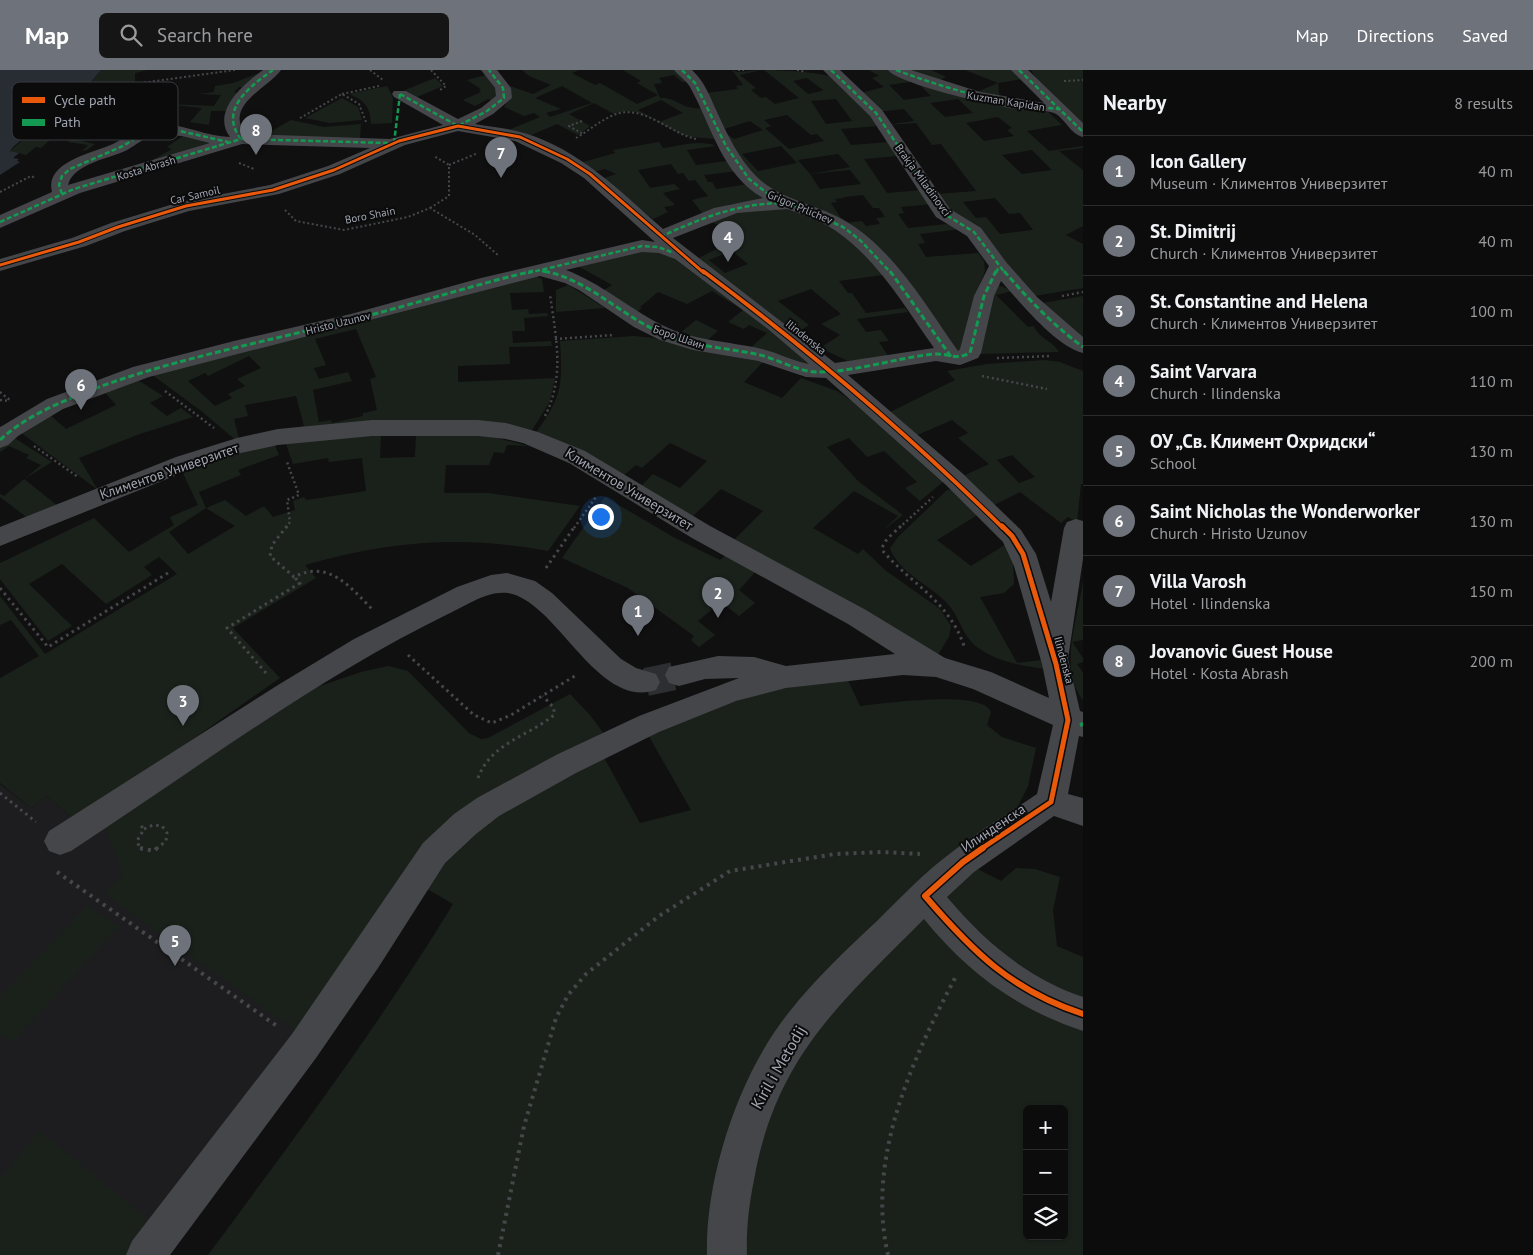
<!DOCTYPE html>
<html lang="en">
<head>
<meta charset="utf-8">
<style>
	:root { --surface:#0c0c0d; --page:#151516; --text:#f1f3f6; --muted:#9a9b9d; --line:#2c2c2e; --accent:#6e727a }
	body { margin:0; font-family:"PT Sans",sans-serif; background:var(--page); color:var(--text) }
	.controls { position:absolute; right:15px; bottom:15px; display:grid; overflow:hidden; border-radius:8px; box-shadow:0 1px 4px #0004 }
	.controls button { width:45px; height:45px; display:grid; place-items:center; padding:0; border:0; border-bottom:1px solid var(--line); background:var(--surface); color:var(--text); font:25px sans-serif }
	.you { position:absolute; left:600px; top:446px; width:18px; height:18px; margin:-12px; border:4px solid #fff; border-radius:50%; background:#1a73e8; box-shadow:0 0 0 8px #1a73e833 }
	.badge { display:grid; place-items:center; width:32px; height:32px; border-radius:50%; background:var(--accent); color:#fff; font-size:16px; font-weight:700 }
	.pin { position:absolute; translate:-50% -41px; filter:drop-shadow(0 1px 2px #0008) }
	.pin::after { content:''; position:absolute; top:26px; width:18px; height:15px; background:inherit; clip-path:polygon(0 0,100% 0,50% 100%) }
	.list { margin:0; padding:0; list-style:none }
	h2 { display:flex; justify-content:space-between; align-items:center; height:65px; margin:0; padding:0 20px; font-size:21px }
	h2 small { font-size:16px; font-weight:400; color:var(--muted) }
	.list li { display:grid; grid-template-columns:32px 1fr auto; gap:15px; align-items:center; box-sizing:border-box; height:70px; padding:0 20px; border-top:1px solid var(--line) }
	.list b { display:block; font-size:19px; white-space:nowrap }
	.list p { margin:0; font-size:16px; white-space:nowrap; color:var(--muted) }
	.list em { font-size:16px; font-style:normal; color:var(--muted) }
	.icon { flex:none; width:28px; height:28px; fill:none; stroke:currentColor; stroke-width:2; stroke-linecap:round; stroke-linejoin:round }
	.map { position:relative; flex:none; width:1083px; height:1185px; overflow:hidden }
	header { display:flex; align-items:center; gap:30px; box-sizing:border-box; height:70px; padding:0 25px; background:var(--accent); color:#fff }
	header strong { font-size:24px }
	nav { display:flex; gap:28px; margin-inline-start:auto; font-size:18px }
	.search { width:350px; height:45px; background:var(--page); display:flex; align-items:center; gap:12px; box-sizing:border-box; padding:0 18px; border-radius:8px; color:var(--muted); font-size:19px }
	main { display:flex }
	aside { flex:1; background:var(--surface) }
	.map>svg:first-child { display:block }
	.built { fill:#1d1d1f }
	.green { fill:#1a211b; fill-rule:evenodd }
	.water { fill:#272d33 }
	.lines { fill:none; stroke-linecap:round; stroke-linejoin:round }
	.minor-tunnel { stroke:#2d2e31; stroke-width:28; stroke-dasharray:28 14; stroke-linecap:butt }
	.path-far3 { stroke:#46474b; stroke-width:2; stroke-dasharray:2 2.5; stroke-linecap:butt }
	.path-far2 { stroke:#46474b; stroke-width:2.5; stroke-dasharray:2 3; stroke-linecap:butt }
	.path-far1 { stroke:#46474b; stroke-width:3; stroke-dasharray:2.5 4; stroke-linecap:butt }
	.path { stroke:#46474b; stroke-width:4; stroke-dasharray:3 5; stroke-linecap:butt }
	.minor { fill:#454649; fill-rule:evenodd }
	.quiet-far2 { stroke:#139951; stroke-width:2.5; stroke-dasharray:5 2.5; stroke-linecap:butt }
	.quiet-far1 { stroke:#139951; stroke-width:3; stroke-dasharray:6 3; stroke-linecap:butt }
	.quiet { stroke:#139951; stroke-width:4; stroke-dasharray:8 4; stroke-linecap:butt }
	.cycleway-far3-casing { stroke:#0b0b0c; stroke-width:5 }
	.cycleway-far2-casing { stroke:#0b0b0c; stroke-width:6 }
	.cycleway-far1-casing { stroke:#0b0b0c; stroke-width:8 }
	.cycleway-casing { stroke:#0b0b0c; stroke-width:9 }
	.cycleway-far3 { stroke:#e8590c; stroke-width:3 }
	.cycleway-far2 { stroke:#e8590c; stroke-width:4 }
	.cycleway-far1 { stroke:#e8590c; stroke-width:5 }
	.cycleway { stroke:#e8590c; stroke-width:6 }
	.labels { text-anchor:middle; stroke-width:4; stroke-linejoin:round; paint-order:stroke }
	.far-street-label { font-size:11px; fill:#a1a6b2; stroke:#0b0b0c }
	.street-label { font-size:14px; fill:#a1a6b2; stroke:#0b0b0c }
	.near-street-label { font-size:16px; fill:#a1a6b2; stroke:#0b0b0c }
	.key { fill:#0b0b0c; stroke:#383a3e; stroke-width:1 }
	.key-label { font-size:14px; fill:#a1a6b2 }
</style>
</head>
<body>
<header>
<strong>Map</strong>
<div class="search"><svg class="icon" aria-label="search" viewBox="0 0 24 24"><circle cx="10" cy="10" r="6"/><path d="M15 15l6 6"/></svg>Search here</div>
<nav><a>Map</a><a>Directions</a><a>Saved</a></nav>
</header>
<main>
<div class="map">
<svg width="1083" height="1185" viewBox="0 0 1083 1185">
	<rect width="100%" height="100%" fill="#101011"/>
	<!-- built -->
	<path class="built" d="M0 714 31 738 47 726 70 746 434 770 155 1157 0 1185Z"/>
	<!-- green -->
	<g class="green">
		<path d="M101 0H147L135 3V12H91Z"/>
		<path d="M522 0H579L572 3 595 15 600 13 637 34 658 25 637 13 641 11 623 0H678L690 12H682L674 5 659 8 662 13 654 14 660 28C678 27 680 40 703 38L718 69C708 68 696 68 687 66 662 59 640 33 614 44L594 33 569 44 590 56 578 65 557 54 529 66 504 62 540 47 534 43 524 46 504 37 511 27 510 16 533 24 551 15 529 6ZM562 16 592 33 550 47 546 43 561 39 535 28ZM661 30 683 43 659 52 638 40Z"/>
		<path d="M732 0 738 2 761 0 740 5 756 18 751 20 761 28 766 27 775 34 799 28 764 0C780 0 824 2 838 9 853 17 868 42 879 56L841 59 851 75 890 72 898 86 864 89 887 123 923 120 932 134 901 137 904 143 898 144 908 158 947 154 962 159 920 164 925 173 918 174 926 187 978 183 984 191 985 201 974 229 968 265 962 280H955L899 204 861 165 831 145 774 123 755 111 721 59 706 23 738 19 736 16 743 15ZM807 8 823 20 822 21 808 24 793 11ZM836 29 852 51 826 54 811 31ZM787 45 811 65 817 64 824 71 789 79 765 58 771 56 764 50ZM750 51 763 60 734 69 721 60ZM781 76 797 93 758 101 742 84ZM838 84 850 97 810 104 798 90ZM850 100 861 114 820 119 810 104ZM863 125 873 138H879L885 147 876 148 880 154 866 156 862 151 844 153 831 133 837 132 835 129 844 128V127Z"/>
		<path d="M869 0H890L1024 39 1047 41 1062 55 1027 61 1049 81 1083 76V78L1059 81 1083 100V156L1066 165 1083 174V218L1034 226 955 148 936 124 976 121 941 74 932 75 916 53 886 55 914 51 904 39 876 42 861 23 884 17 872 8 879 6ZM916 11 931 26 904 30 889 15ZM958 29 973 43 945 47 930 33ZM998 47 1012 58 1007 60 1014 66 984 71 966 53ZM1032 80 1052 100 1022 104 1002 85ZM995 128 1009 144 1020 143 1033 160 1000 164 986 147 976 148 963 132Z"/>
		<path d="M901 0H931L946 7 938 11 970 25 998 13 965 0H1012L1023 9 998 13 1000 31 970 25Z"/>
		<path d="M1031 0H1083V53L1037 10Z"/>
		<path d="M262 2 246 18 239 17 234 22 240 24 228 41H211L209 55 190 52 202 38 147 32 141 39 151 40 145 46 165 49C152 62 140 57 124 53L129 46 77 40 69 48 74 49 69 54 92 57 78 70 95 74 87 80 82 81 88 75 68 72 75 65 45 61 38 67 51 69 41 78 36 77 26 85 10 81 79 21H99L106 15 161 12 162 22 176 23 169 34 214 36 221 25 199 24 214 22 215 16 233 13Z"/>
		<path d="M486 5 497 22 495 32 488 29 475 36 463 30 481 22 479 20 481 19 467 10Z"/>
		<path d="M435 8 443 16 417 27 405 20Z"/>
		<path d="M387 16 393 28 392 53 371 54C370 36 365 31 349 24Z"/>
		<path d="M342 28 358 37 362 50 330 53 305 48Z"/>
		<path d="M291 50 324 57 361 54 360 70 267 68 270 62Z"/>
		<path d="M183 66 215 72 144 95 172 79 167 77Z"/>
		<path d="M659 72 663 78C680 76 700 69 716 76L687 80 696 95 727 91 738 101 704 105 708 112H712L716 119 748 114 778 131 732 134 703 144 692 130 708 126 695 110 689 111 683 103 678 104 671 94 638 100 650 118 674 114 680 119 663 123 675 135 664 137 668 142 653 149 602 109 616 104 605 99 594 102 580 93 615 83 613 80Z"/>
		<path d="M785 136 843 162 883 205 839 211 848 223H852L866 243 905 238 908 242 857 249 866 262 881 260 889 271 879 272 889 287 848 291 820 278 840 265 821 254 841 244 811 219 778 231 809 255 795 264 697 189 734 170V167L726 159 706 149 715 145ZM732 181 748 194 725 203 709 190Z"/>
		<path d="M638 180 666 183 751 244 813 296 749 279 767 263 749 255 744 259 728 252 743 240 712 221 687 234 658 222 640 237 642 238 636 243 601 222 612 215 576 195Z"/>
		<path d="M536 206 542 209 544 222 510 223 512 240 528 239 529 244 547 243 548 246 524 248 525 261H512L513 273 551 271 552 276 509 277 510 294 458 296V312L555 308 550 331 531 362 514 358 238 372 200 340 151 304ZM356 259 376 307 370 309 377 340 363 343V346L332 353 331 350 319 352 313 320 352 311 348 302 319 309 314 298 326 295 315 269ZM249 286 261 298 237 309 245 316 228 324 232 328 215 336 188 311 205 303 208 306ZM296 326 304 356 239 369 234 349 248 346 245 335Z"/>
		<path d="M568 215 573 218 605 238 556 242V220Z"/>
		<path d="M998 215 1013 221 996 225 1028 257 1034 256C1038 268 1053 271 1059 282L980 284 991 227Z"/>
		<path d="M1083 226V272L1037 234Z"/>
		<path d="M696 250 718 261 705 272 679 264Z"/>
		<path d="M634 266 653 268 696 280 763 292 744 312 782 328 801 308 837 321 858 335 944 411 920 431 905 418 917 412 884 381 867 387 849 368 827 377 858 411 903 445 883 460 898 446 854 421 813 458 858 484 863 479 885 500 940 539 951 556 949 567 936 588 733 471 763 441 721 419 691 448 640 417 653 404 680 418 707 391 670 373 642 398 636 395 622 407 535 364C562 327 563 315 560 271Z"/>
		<path d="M1045 290 1060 292 1083 301V414H1081L1077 452 1068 447 1061 453 1020 422 994 435 963 406 989 394 958 368 968 363 952 350 915 366 888 343 955 310 947 301 987 294ZM1012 385 1035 407 1019 413 997 390Z"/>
		<path d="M138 310 163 326 150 333 167 346 181 338 193 347 137 365 79 388 98 420 20 362 50 345 66 359 116 335 103 320Z"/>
		<path d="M416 363 489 366 528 376 507 375 504 383 494 382 489 395H446L444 423H488L580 436 548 481C461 465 390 471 305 495L316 508 233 558 280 608 153 697 77 747 70 746 47 726 31 738 0 713V608L39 586 11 550 0 555V526L45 584 177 504 159 487 144 497 152 505 106 534 62 494 29 514 72 556 48 571 0 509V493L94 448 129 482 174 455 170 447 198 435 182 401 274 373 279 385 238 400 241 405 199 422 206 438 225 430 246 446 264 436 273 447 295 440 293 431 304 427 306 430 366 421 362 388 329 392 328 388 293 394 285 371 381 364 380 388 415 387ZM206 438 235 456 188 484 169 462Z"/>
		<path d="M13 367 52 392 24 409 58 436 29 449 0 427V424L4 426 41 395 26 388 29 385 9 376 0 382V378Z"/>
		<path d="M947 420H953L979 444 937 470 971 496 1008 473 1013 493 1014 514 1004 523 980 527 1017 593 1042 590 1045 599C1023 596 998 592 980 579 963 569 960 547 947 533 930 515 898 502 890 478L899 466Z"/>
		<path d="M605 427 675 468 720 490 729 482 757 500 739 520 755 533 739 546 721 532 698 551 715 565 699 577 691 570 694 566 628 518 562 488Z"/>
		<path d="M1083 511V570L1072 572 1083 588V592L1077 594 1083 603V630C1058 600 1078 547 1083 511Z"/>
		<path d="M388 596 408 601 469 663 481 669 488 668 570 624 590 645 607 668 497 723 302 965 104 824 123 804 105 757 126 740 317 617 361 602Z"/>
		<path d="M847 608 860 636C883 634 982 619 991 642L987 655 1002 667 1036 678 1028 716 1005 763 964 792 1001 811 1016 798 1035 799 1060 807 1053 840 1057 876 1083 887V1185H208C293 1070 379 956 453 834L422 816 456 770 602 684 640 753 691 740 647 663 696 643 769 621ZM1027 1039H1064V1166H1027Z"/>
		<path d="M88 835 118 857 12 973 0 963V927Z"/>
		<path d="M40 1061 151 1152 133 1185H0V1108Z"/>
	</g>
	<!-- water -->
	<path class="water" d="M0 0H101L90 13 107 15 99 22 79 21 13 77 10 81 19 83 13 88 19 89 17 91 20 92 0 105Z"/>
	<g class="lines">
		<!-- minor-tunnel -->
		<path class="minor-tunnel" d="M646 612 679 605"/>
		<!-- path-far3 -->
		<g class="path-far3">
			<path d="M370 0 383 10"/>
			<path d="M431 0 446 16 440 20"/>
			<path d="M738 0H744"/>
			<path d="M797 0 806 2"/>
			<path d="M1064 11 1083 10"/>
			<path d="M99 13H141L235 0"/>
			<path d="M342 24 379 16"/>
			<path d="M300 48 342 24 359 34 366 52"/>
			<path d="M582 51 569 56 583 64"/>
			<path d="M576 68C590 60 604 47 620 43 646 37 672 64 696 69"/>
			<path d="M239 93 254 99"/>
			<path d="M449 95 478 83"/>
			<path d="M0 122 31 106 35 108"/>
			<path d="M430 138 449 126V95L434 86"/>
			<path d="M285 140 296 151 344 160 408 147 430 138 475 165 499 186"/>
		</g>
		<!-- path-far2 -->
		<g class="path-far2">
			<path d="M1062 226 1083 222"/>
			<path d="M555 269 614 265"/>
			<path d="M997 288 1051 286"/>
			<path d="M982 306 1047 319"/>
			<path d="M165 321 214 358"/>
			<path d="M0 322 11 331"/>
			<path d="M0 330 9 331"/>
			<path d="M545 346C565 307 556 267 550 225"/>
			<path d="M34 376 78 407"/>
			<path d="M286 458 290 452 287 430 299 425 287 392"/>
			<path d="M574 458 596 427"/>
			<path d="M899 458 933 427"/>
		</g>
		<!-- path-far1 -->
		<g class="path-far1">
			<path d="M287 456 272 475 270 486 294 507C329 489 350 517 373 540"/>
			<path d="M901 456C894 463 883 470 882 480 911 514 949 531 964 576"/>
			<path d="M546 498 575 456"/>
			<path d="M0 518 48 577 168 503"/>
			<path d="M408 585 474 645 492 653 511 645 578 604"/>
			<path d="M266 603 227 558 300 513 294 507"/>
			<path d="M478 708C491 673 527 667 554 645V638L543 626"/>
			<path d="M0 723 36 752"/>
			<path d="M141 756 144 759"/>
			<path d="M144 759 153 755 162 756 167 763 166 771 156 779"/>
			<path d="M143 779H140L137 771 144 759"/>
		</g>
		<!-- path -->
		<g class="path">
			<path d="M140 778 154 781 157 778"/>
			<path d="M57 802 277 956"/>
			<path d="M498 1185 524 1056 556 948 568 925 586 904 659 846 730 801 835 784 882 782 920 784"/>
			<path d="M888 1185C866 1089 911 992 955 908"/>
		</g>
		<!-- minor -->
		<g class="minor">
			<path d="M263 0H281C268 18 223 36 246 64L390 69 443 55 394 27 392 24 394 21H406L458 49 481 38 496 26 495 18 481 0H497L511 18 512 28 493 44 475 54C491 57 508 58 524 63 579 79 621 122 663 159L714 138 763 128C721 104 712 56 690 17 686 10 679 6 674 0H692C705 12 710 27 717 42 727 64 739 89 756 106 781 131 819 134 847 152 895 181 926 236 958 281L960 279 974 226 989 196 967 166 936 147 870 46 823 0H840L882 40 950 139 981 158 1006 192 1037 227 1083 267V283C1055 276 1020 232 1001 211L994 226 981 283 978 288 960 295 936 291 848 305 962 403 1021 460 1036 484 1051 532 1064 458 1067 452 1076 449 1083 451V489L1068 589 1080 641 1083 642V667L1079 666 1068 724 1083 728V756L1054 746 974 802 947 827C984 871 1027 908 1083 927V961C1017 939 968 903 924 849 841 933 776 986 754 1110 749 1134 746 1160 747 1185H707C705 1106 740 1002 790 941 816 908 847 879 877 851 901 827 925 802 952 782 979 761 1009 743 1037 724L1053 655 973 619 936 607 903 605 786 618 736 631 659 662 576 703 499 746 476 764 445 793 378 898 316 988 170 1185H126L132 1171 292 964 423 773 454 744 477 728 556 685 639 646 739 608 705 609 679 616 669 613 665 605 669 597 718 586 754 587 786 596 895 584 848 554 692 468 569 393 523 373 506 369 478 366H372L278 375 241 383 192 399 0 476V457L176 387 237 368 278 359 372 350H478L506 353 538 362 585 381 710 456 866 540 945 588 991 602 1049 628 1042 594 1014 496 1003 472 946 415 826 308 806 307 758 291 693 280 660 270 634 257 579 220 565 213 540 206 149 307 63 339 18 366 8 375 0 378V357L2 356 47 329 133 297 234 271 351 244 481 208 642 170 655 172 584 108 561 93 515 71 458 61 405 75 340 104 279 124 189 141 125 161 86 176 0 201V189L72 168 111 153 180 132 270 115 328 96 370 78 242 74 80 123 0 158V145L52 122C44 92 93 83 113 74 127 67 138 55 154 54 181 52 205 67 230 67 211 42 243 14 263 0ZM154 64 182 66 210 73 68 115C74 93 109 89 127 80 136 75 144 68 154 64ZM787 139C804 145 822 151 836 161 878 190 905 237 934 278L835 293 673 168 737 143ZM642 182 659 183 675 189 768 259 809 294C793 291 778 283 762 279 728 271 693 271 662 255 628 238 601 213 566 200Z"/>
			<path d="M888 0H911L980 22 1044 33 1011 0H1028L1083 53V67C1070 64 1065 48 1054 43 1043 39 1027 41 1016 39 995 36 898 14 888 0Z"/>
			<path d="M507 503 535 511 552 523 621 589 636 598 656 604 660 612 656 620C597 640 557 531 508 523 488 520 465 536 448 544 315 609 195 700 71 781L60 785 49 781 44 771 49 761 278 615 354 569 457 517 491 505Z"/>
		</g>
		<!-- quiet-far2 -->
		<g class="quiet-far2">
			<path d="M682 0 695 13 726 76 749 109 768 124 843 157 860 170 891 203"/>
			<path d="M831 0 876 43 943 143 974 162 1005 203"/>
			<path d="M896 0C950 20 1003 35 1060 39"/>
			<path d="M1019 0 1083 62"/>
			<path d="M400 24 458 56 487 41 504 28 503 18 489 0"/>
			<path d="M241 69C218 40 250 16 273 0"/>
			<path d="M394 73 400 24"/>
			<path d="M62 124 59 115 62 106 70 99 123 76 149 60 180 61 228 72"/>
			<path d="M0 152 74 119 241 69 388 73"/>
			<path d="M660 167C701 148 739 133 784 133"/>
			<path d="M542 201 550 203"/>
			<path d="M528 203 642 176 658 177 674 183"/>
			<path d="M996 203 999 196"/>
		</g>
		<!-- quiet-far1 -->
		<g class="quiet-far1">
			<path d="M544 201C588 210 617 242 657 261 689 277 725 277 760 285 780 290 800 303 821 302 859 301 896 288 934 284 949 283 954 291 970 283L984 226 996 201"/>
			<path d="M890 201 952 288"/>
			<path d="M1004 201C1028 229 1053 255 1083 277"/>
			<path d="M0 370C28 344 64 331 99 317 182 287 269 271 355 249 415 234 473 215 533 201"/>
		</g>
		<!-- quiet -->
		<path class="quiet" d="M1080 655 1083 654"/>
		<!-- cycleway-far3 casing -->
		<g class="cycleway-far3-casing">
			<path id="cycleway-far3" d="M0 195 79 172 118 157 186 136 273 120 334 100 399 71 458 56 520 67 567 89 590 104 704 203"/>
		</g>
		<!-- cycleway-far2 casing -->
		<g class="cycleway-far2-casing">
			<path id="cycleway-far2" d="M703 201C809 280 909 365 1003 458"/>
		</g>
		<!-- cycleway-far1 casing -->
		<g class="cycleway-far1-casing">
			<path id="cycleway-far1" d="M981 779 1051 732 1068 650 1056 594 1023 484 1012 466 1002 456"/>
		</g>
		<!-- cycleway casing -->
		<g class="cycleway-casing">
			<path id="cycleway" d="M983 778 963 792 925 826C973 882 1011 920 1083 944"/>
		</g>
		<!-- cycleway-far3 -->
		<use href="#cycleway-far3" class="cycleway-far3"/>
		<!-- cycleway-far2 -->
		<use href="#cycleway-far2" class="cycleway-far2"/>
		<!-- cycleway-far1 -->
		<use href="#cycleway-far1" class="cycleway-far1"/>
		<!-- cycleway -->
		<use href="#cycleway" class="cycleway"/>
	</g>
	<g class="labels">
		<!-- far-street labels -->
		<g class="far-street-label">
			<text transform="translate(1006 31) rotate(9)" y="4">Kuzman Kapidan</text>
			<text transform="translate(146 98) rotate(-17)" y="4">Kosta Abrash</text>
			<text transform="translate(923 110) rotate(54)" y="4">Brakja Miladinovci</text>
			<text transform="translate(195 125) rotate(-13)" y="4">Car Samoil</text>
			<text transform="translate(800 137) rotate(23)" y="4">Grigor Prlichev</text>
			<text transform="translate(370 145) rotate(-11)" y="4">Boro Shain</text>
			<text transform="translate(338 253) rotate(-14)" y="4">Hristo Uzunov</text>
			<text transform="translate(679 267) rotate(19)" y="4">Боро Шаин</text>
			<text transform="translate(806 267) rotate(39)" y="4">Ilindenska</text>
			<text transform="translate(1064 590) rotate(75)" y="4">Ilindenska</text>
		</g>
		<!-- street labels -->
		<g class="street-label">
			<text transform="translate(169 401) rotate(-19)" y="5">Климентов Универзитет</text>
			<text transform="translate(629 419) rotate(31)" y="5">Климентов Универзитет</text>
			<text transform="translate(993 758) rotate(-34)" y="5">Илинденска</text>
		</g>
		<!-- near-street labels -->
		<g class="near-street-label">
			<text transform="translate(778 997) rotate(-60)" y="6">Kiril i Metodij</text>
		</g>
	</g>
	<!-- legend -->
	<rect x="12" y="12" width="166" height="58" rx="8" class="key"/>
	<rect x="22" y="27" width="23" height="6" fill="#e8590c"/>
	<rect x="22" y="49" width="23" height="7" fill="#139951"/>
	<g class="key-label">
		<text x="54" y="35">Cycle path</text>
		<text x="54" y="57">Path</text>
	</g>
</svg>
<div class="controls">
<button>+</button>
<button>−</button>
<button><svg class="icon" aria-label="layers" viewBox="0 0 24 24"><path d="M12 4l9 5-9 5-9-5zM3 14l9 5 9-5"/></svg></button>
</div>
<div class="you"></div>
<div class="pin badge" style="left:638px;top:566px">1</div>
<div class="pin badge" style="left:718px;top:548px">2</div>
<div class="pin badge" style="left:183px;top:656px">3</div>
<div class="pin badge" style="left:728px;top:192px">4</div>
<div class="pin badge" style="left:175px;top:896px">5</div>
<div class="pin badge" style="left:81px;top:340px">6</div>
<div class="pin badge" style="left:501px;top:108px">7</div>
<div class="pin badge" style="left:256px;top:85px">8</div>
</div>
<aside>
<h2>Nearby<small>8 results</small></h2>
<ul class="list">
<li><span class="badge">1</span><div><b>Icon Gallery</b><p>Museum · Климентов Универзитет</p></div><em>40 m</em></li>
<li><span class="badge">2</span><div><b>St. Dimitrij</b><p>Church · Климентов Универзитет</p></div><em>40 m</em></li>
<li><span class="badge">3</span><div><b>St. Constantine and Helena</b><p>Church · Климентов Универзитет</p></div><em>100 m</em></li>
<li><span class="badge">4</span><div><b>Saint Varvara</b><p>Church · Ilindenska</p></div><em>110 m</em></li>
<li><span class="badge">5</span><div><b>ОУ „Св. Климент Охридски“</b><p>School</p></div><em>130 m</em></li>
<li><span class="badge">6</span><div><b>Saint Nicholas the Wonderworker</b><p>Church · Hristo Uzunov</p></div><em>130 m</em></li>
<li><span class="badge">7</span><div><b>Villa Varosh</b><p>Hotel · Ilindenska</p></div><em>150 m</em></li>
<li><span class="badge">8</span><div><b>Jovanovic Guest House</b><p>Hotel · Kosta Abrash</p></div><em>200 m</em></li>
</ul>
</aside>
</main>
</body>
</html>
